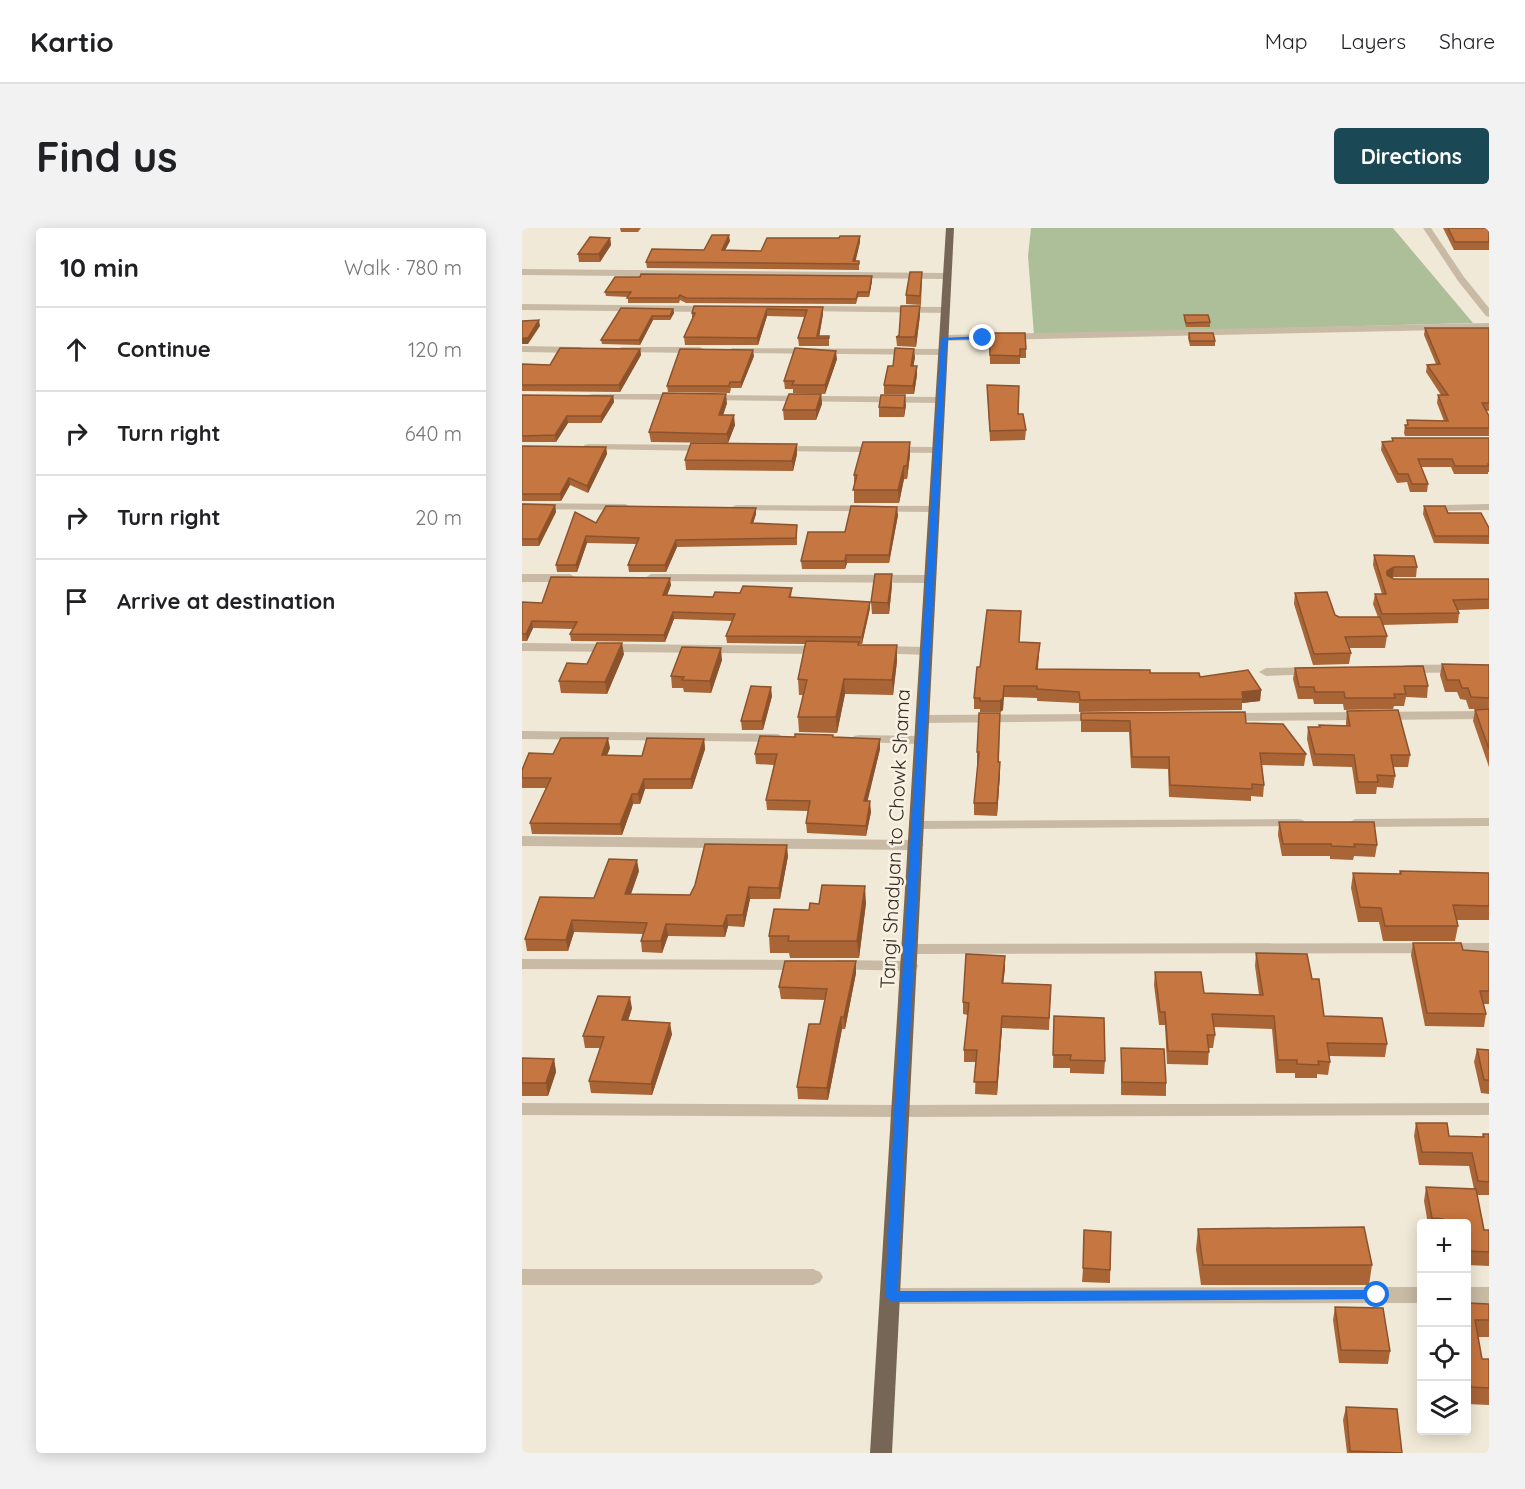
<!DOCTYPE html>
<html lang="en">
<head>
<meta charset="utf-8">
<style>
	:root { --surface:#fff; --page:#f2f2f2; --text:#202124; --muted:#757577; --line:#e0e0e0; --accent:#1b4855 }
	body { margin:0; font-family:Quicksand,sans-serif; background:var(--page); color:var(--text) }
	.controls { position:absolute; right:18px; bottom:18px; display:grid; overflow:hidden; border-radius:6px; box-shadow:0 3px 15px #0003 }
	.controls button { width:54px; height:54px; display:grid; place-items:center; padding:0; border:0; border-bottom:2px solid var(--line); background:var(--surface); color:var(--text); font:30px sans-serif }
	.stop { position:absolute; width:18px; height:18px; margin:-14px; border:4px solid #1a73e8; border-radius:50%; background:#fff }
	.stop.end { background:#1a73e8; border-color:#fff; box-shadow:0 2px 6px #0008 }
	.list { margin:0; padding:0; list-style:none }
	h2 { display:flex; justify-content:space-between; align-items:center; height:78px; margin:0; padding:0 24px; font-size:26px }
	h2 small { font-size:20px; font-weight:400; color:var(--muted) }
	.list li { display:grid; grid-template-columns:39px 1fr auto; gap:18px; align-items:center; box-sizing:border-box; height:84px; padding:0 24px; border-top:2px solid var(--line) }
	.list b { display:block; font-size:22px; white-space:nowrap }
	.list em { font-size:20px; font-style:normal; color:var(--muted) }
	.icon { flex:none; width:33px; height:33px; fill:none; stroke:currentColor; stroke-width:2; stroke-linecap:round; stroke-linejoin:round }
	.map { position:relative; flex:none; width:967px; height:1225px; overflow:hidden; border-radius:6px }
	header { display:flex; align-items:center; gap:36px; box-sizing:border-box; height:84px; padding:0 30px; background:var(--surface); border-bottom:2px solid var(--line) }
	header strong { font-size:28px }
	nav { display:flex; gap:33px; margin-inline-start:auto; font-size:21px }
	.intro { display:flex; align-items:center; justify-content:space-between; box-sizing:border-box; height:144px; padding:0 36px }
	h1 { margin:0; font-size:42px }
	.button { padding:15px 27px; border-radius:6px; background:var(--accent); color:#fff; font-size:21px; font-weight:700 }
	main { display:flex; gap:36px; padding:0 36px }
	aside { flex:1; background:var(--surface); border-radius:6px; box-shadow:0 3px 15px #0003 }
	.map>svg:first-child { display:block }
	.green { fill:#acbf98 }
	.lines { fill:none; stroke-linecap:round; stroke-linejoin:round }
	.minor { fill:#c8baa4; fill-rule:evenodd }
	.primary { fill:#766656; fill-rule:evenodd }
	.wall { fill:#aa6537 }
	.shaded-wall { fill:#8b532d }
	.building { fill:#c67640; stroke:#8b532d; stroke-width:1.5 }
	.route { fill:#1a73e8 }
	.labels { text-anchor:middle; stroke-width:5; stroke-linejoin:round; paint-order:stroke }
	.street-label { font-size:20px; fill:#342c25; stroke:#f9f2e3 }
</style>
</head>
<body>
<header>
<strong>Kartio</strong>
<nav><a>Map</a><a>Layers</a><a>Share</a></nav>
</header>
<div class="intro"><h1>Find us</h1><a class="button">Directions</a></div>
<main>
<aside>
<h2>10 min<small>Walk · 780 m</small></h2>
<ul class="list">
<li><svg class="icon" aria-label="ahead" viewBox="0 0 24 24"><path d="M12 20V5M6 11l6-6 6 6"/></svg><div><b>Continue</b></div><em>120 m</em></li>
<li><svg class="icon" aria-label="right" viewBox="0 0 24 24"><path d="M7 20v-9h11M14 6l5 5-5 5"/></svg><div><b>Turn right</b></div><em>640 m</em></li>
<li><svg class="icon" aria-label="right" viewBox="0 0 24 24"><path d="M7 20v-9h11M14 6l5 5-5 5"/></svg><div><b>Turn right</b></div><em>20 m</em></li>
<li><svg class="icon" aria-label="arrive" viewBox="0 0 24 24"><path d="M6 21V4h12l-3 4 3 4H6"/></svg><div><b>Arrive at destination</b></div></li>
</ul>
</aside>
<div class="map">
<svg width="967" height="1225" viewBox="0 0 967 1225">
	<rect width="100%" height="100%" fill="#f1e9d7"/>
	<!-- green -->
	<path class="green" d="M509 0H871L951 95 512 107 506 28Z"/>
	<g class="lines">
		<!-- minor -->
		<g class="minor">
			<path d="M901 0H909L942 49 967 80V89L964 88 936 53Z"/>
			<path d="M0 41 425 45 429 48 425 51 0 47Z"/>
			<path d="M0 76 189 78 194 81 189 84 0 82Z"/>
			<path d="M282 78 423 79 428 82 423 85 279 83 277 81Z"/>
			<path d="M967 95V101L422 113 417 110 422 107Z"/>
			<path d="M0 118 58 119 63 122 58 125 0 124Z"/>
			<path d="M100 119H178L183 122 178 125 97 124V120Z"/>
			<path d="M211 120 421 121 426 124 421 127 208 125V121Z"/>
			<path d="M70 166H160L165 169 160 172 66 171V167Z"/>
			<path d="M184 167 418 169 423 172 418 175 180 172 179 170Z"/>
			<path d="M66 216 186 217 191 220 186 223 62 221V217Z"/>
			<path d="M255 218 416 219 421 222 416 225 251 223V219Z"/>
			<path d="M0 275 103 276 109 279 103 282 0 281Z"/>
			<path d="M967 276V282L922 283 916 280 922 277Z"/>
			<path d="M214 277 412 278 418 281 412 284 210 282 208 280Z"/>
			<path d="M0 346H48L54 350 48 354H0Z"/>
			<path d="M129 346 408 347 414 351 408 355 125 353 123 350Z"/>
			<path d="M0 415 303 418 309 422 303 426 0 423Z"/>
			<path d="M357 418 405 419 411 423 405 427 352 425 351 422Z"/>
			<path d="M967 436V444L883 445 876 441 883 437Z"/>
			<path d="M793 439 800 443 798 446 744 448 737 444 744 440Z"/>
			<path d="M967 483V491L704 493 697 489 704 485Z"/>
			<path d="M578 486 585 490 583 493 401 495 394 491 401 487Z"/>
			<path d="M0 503 256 506 263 510 256 514 0 511Z"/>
			<path d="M337 507 400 508 407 512 400 516 332 514 330 511 332 508Z"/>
			<path d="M967 590V598L833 599 826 595 833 591Z"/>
			<path d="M776 591 781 592 783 595 781 598 395 601 388 597 395 593Z"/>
			<path d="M0 608 394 612 402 617 394 622 0 618Z"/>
			<path d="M967 715V725L388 726 380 721 388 716Z"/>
			<path d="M0 731 283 732 289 733 291 737 289 741 283 742 0 741Z"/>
			<path d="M316 732 388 733 394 734 396 738 394 742 388 743 310 741 308 737 310 733Z"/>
			<path d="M0 875 378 877 967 875V887L378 889 0 887Z"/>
			<path d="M0 1041H291L298 1044 301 1049 298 1054 291 1057H0Z"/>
			<path d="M900 1059V1075L370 1076 363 1074 360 1068 363 1062 370 1060Z"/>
			<rect x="944" y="1059" width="23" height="16"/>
		</g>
		<!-- primary -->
		<path class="primary" d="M424 0H432L370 1225H348Z"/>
	</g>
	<!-- wall -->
	<g class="wall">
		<path d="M98 0H119L116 4H99Z"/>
		<path d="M921 0H967V22H932Z"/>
		<path d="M338 8V14L333 33H337V42L125 40 124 34 182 22 208 13 203 22 239 23 317 10Z"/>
		<path d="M88 10 89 17 78 34H57L56 26Z"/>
		<path d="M350 53 347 69H336L334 76 164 75 158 72 157 75H106V69L84 68 83 64Z"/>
		<path d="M400 53 399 77 384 76V67Z"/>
		<path d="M172 78 301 79V86L297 108H307V118H277L276 110 283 89 245 88 236 117H163L162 109 170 91V85Z"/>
		<path d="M99 80 151 81 152 85 148 92H131L118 117 80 116 79 112Z"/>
		<path d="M398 87 394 119 375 118 374 109Z"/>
		<path d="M662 87 688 94V99H664L662 91Z"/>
		<path d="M903 100H967V183H964L967 188V208H883L882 205 883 197H885V192L922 193 915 175 916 167H919L904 144 905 137 914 136 902 107Z"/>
		<path d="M467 105 504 121V130H498V136H468Z"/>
		<path d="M667 105 693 113V118H668L666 110Z"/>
		<path d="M118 121 119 127 98 164 0 163V136L28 137Z"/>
		<path d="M232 128 219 160H209L208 165 146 164 145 158Z"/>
		<path d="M393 129 391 138H395V147L392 166H362V157L371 138Z"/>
		<path d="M315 131 303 166 271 165V161H263L262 153Z"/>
		<path d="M465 157 496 186 504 202 503 212 468 213Z"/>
		<path d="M299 166 300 176 294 192H262L261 182Z"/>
		<path d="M0 167 91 168 92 174 79 195H46L34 214H0Z"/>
		<path d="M205 175 201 187 213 197 206 215 129 214 127 204Z"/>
		<path d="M384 177 382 189H357V179Z"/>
		<path d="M870 210H967V244H966V246H932L929 239H899L906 256 905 264H888L885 254 875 255 859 222 860 214H870Z"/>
		<path d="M388 214V227L385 251H382L377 275H332V247Z"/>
		<path d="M0 218 84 219 85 226 66 265 48 257 39 273H0Z"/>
		<path d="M275 226 271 243 164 242 163 232Z"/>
		<path d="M0 276 33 277 34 284 17 318H0Z"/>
		<path d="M902 278 926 285 967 308V316L912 315 901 286Z"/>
		<path d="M234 286 231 295 275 303V317L155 319 144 344H107L106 337 114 316 65 315 55 344H35L34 337 74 295Z"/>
		<path d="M376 287 367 335H325L323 341H280L279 333 323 304Z"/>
		<path d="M852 327 895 339 894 349H871L870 350 872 351 967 352V381L936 382 937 385 936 395 860 397 865 408 863 420H827L829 425 827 436 791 437 772 376 773 365 817 389H856L851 376 853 366H860L851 337Z"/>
		<path d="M149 357 145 368 191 369 218 365 270 360 269 370 348 380 340 416H337V417H375V433L371 467 323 466 315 505 277 504 276 489 281 467H277L276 451 283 416 205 415 204 408 210 393 152 391 143 414 49 413 48 406 51 401 11 400 5 413H0V374L20 375Z"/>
		<path d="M370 357 367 386H350L349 374Z"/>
		<path d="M499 383 497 414 517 426 516 441 628 445 678 449 739 462 738 473 720 475V482L557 484V475L515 473V470L482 469 481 482 478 484H458V481H452V470L458 439Z"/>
		<path d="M102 426 85 466 39 465 37 453 65 436Z"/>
		<path d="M200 432 189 465 162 464 161 460H150L149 448Z"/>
		<path d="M920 436 967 437V539L951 493 953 482 963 481H947L944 472 938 471 935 464H923L918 447Z"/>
		<path d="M773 440 906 458 905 470 884 469 882 478H872L871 481 822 482 821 476H792L791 471H776L771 451Z"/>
		<path d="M250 468 241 502H220L219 493Z"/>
		<path d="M825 483 888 527 886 539H871L873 548 871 560 855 559 854 566H834L830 539 791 538 785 511 786 499H797V497L824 498V494Z"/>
		<path d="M478 485 477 534H478V546L475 588 452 587V575L456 536H455V524Z"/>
		<path d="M559 485 724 495 784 526 782 538 740 537 742 557 741 569 729 568V573L647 569 646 541 609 540 607 504H559Z"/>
		<path d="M273 509H312L358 521 345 573 349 584 344 608 285 605 284 595 286 583 245 582 244 572 252 537 234 536 233 526Z"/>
		<path d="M182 511 183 521 170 561H123L118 576H111L100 607 10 606 8 595 24 560H0V542L31 526 88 520 85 527 120 528Z"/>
		<path d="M757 594 855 617 853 629 832 628 831 632 808 631V628H760L756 607Z"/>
		<path d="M266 628 258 671H228L222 699 206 698 203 709 146 708 140 725 120 724 119 713 121 706 52 704 46 723H5L3 711 117 643 109 666 168 667Z"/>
		<path d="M878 643 967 645V692H935L936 698 933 713H861L857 694H836L829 660 831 645 877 646Z"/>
		<path d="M344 675 337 730H268L267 725H248L247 708 287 682Z"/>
		<path d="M891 715 941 722 967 724V776H961L964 786 962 799 903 798 889 727Z"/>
		<path d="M734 725 790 751 802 788 865 816 863 829 807 828 808 834 806 847 795 846V850H773V845H754L750 801 692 799 693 807 691 820H687L686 837 645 836 643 797H637L632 757 633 744 682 765 737 767 733 738Z"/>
		<path d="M334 733V745L323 801H320L306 872 276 871 275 859 298 796 303 772 259 771 257 759Z"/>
		<path d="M483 740 481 755 529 757 527 802 480 800 475 867 453 866 454 834H442V822L446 787 441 786V774Z"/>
		<path d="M110 780 106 793 150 806 130 867 69 865 67 853 78 820H63L61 808Z"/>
		<path d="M532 788 583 833 582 846 548 845V840H531Z"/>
		<path d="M599 820 644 855V868L599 867Z"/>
		<path d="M955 821 967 822V866L959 865 952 834Z"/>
		<path d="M0 830 32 831 34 844 26 868H0Z"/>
		<path d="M894 895 927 908 960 909 961 906H967V967H955L962 1002H967V1038L945 1037V996H906L902 973 904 959 952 961 947 938 897 937 892 908Z"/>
		<path d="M676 1001 850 1037 847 1057H679L674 1021Z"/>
		<path d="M589 1004 588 1055 560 1054 561 1040Z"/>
		<path d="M945 1075 967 1076V1109H956L960 1131H967V1177L945 1176Z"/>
		<path d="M813 1079 868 1123 866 1136 817 1135 811 1092Z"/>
		<path d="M824 1179 880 1225H825L821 1192Z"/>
	</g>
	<!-- shaded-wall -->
	<g class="shaded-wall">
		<path d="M207 7 208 13 200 28V22Z"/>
		<path d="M338 8V14L333 36 331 33Z"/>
		<path d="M88 10 89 17 78 34 77 26Z"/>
		<path d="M350 48V53L347 69V64Z"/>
		<path d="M398 78V87L394 119 393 109Z"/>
		<path d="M301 79V86L297 110 295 108Z"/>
		<path d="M151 81 152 85 148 92V88Z"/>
		<path d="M245 81V88L236 117 235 110Z"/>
		<path d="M130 88 131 92 118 117 117 112Z"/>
		<path d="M17 92 18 98 6 116H0V110Z"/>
		<path d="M118 121 119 127 98 164 97 157Z"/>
		<path d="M392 121 393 129 390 147 389 138Z"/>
		<path d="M231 122 232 128 219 160V154Z"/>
		<path d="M314 123 315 131 303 166V157Z"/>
		<path d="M395 138V147L392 166 391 158Z"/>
		<path d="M204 166 205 175 198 197 197 187Z"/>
		<path d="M299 166 300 176 294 192V182Z"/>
		<path d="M383 167 384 177 382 189V180Z"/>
		<path d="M91 168 92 174 79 195V188Z"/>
		<path d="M212 187 213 197 206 215 205 206Z"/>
		<path d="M45 188 46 195 34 214 33 207Z"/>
		<path d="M388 214V227L385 251V238Z"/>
		<path d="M275 216V226L271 243 270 233Z"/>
		<path d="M84 219 85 226 66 265 65 258Z"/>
		<path d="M382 238V251L377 275 376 262Z"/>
		<path d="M47 250 48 257 39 273 38 266Z"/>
		<path d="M33 277 34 284 17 318 16 311Z"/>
		<path d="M375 279 376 287 367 335V327Z"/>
		<path d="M234 280V286L229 302V295Z"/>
		<path d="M64 308 65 315 55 344 54 337Z"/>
		<path d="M154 312 155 319 144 344 143 337Z"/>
		<path d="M324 327 325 335 323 341V333Z"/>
		<path d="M872 339 871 349 864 353 865 343Z"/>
		<path d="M370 346V357L367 386 366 375Z"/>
		<path d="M148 350 149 357 142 374 141 367Z"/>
		<path d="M348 374V380L340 416V409Z"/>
		<path d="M151 384 152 391 143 414 142 407Z"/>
		<path d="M10 393 11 400 5 413 4 406Z"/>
		<path d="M100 415 102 426 85 466 83 454Z"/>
		<path d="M518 415 517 426 514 452V441Z"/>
		<path d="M375 417V433L371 467 370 452Z"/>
		<path d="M199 420 200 432 189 465 188 453Z"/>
		<path d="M322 451 323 466 315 505 314 489Z"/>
		<path d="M482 458 481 482 478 484V473Z"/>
		<path d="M249 459 250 468 241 502 240 493Z"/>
		<path d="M739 462 738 473 720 475V464Z"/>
		<path d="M86 510 88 520 81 537 80 527Z"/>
		<path d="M182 511 183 521 170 561 169 551Z"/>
		<path d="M358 511V521L343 584 342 573Z"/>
		<path d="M478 534V546L475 588V575Z"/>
		<path d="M122 551 123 561 118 576 116 566Z"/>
		<path d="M110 566 111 576 100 607 98 596Z"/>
		<path d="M348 573 349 584 344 608V598Z"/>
		<path d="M265 617 266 628 258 671 257 660Z"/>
		<path d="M115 632 117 643 105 677 103 666Z"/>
		<path d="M343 658 344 675 337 730 335 713Z"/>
		<path d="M227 659 228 671 222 699 221 687Z"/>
		<path d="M205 687 206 698 203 709 201 698Z"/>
		<path d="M50 692 52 704 46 723 44 712Z"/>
		<path d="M144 696 146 708 140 725 139 713Z"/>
		<path d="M483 728V740L480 767V755Z"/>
		<path d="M334 733V745L323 801 322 789Z"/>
		<path d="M108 769 110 780 102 804 100 792Z"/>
		<path d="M480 788V800L475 867V854Z"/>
		<path d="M319 789 320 801 306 872 305 860Z"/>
		<path d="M148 795 150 806 130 867 129 856Z"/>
		<path d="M32 831 34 844 26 868 24 855Z"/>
	</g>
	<!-- building -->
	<g class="building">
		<path d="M926 0H967V14H933Z"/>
		<path d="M190 7H207L200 22 239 23 245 10H317L318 8H338L331 33H337V36L124 34 130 21 182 22Z"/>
		<path d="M68 9 88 10 77 26H56Z"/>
		<path d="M388 44H400L398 68 384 67Z"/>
		<path d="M119 46 350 48 347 64H336L334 71 164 70 158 67 156 70H105L109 64H83L93 49H118Z"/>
		<path d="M172 78 301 79 295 108H307V110H276L285 82 245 81 235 110 162 109 173 85H170Z"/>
		<path d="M379 78H398L393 109H374L377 108Z"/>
		<path d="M99 80 151 81 148 88H130L117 112H79Z"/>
		<path d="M662 87H686L688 94 664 95Z"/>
		<path d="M17 92 6 110H0V93Z"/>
		<path d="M903 100H967V175H960L967 188V200H884L883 197H886L885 192 926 193 916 167H926L905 137 918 136Z"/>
		<path d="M467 105H503L504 121H498V128L468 127Z"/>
		<path d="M667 105H691L693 113H668Z"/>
		<path d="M38 120 118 121 97 157H0V136L28 137Z"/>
		<path d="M273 120 314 123 303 157H270L272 153H262Z"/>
		<path d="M373 120 392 121 389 138H395L391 158 362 157 366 138H371Z"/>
		<path d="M158 121 231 122 219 154H208L207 158H145Z"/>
		<path d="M465 157 497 158 496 186H501L504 202 468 203Z"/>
		<path d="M141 165 204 166 197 187H212L205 206 127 204Z"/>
		<path d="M267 166H299L294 182H261Z"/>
		<path d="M0 167 91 168 79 188H45L33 207 0 208Z"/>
		<path d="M359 167H383L382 180 357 179Z"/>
		<path d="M870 210H967V236H966L967 238H933L930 231H896L906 256H890L886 246H876L860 214 871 213Z"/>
		<path d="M341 214H388L385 238H382L376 262H331L335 247H332Z"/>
		<path d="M169 215 275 216 270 233 163 232Z"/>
		<path d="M0 218 84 219 65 258 47 250 38 266H0Z"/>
		<path d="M0 276 33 277 16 311H0Z"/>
		<path d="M84 278 234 280 229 295 275 297 274 310 154 312 143 337H106L117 310 64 308 54 337H34L53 284 74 295Z"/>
		<path d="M329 278 375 279 367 327H324L323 333H279L286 304H323Z"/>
		<path d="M902 278H923L926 285H959L967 300V308H913Z"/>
		<path d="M852 327 892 328 895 339H872L865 343V347L872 351H967V371L931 372 937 385 860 386 853 366H864Z"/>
		<path d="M353 346H370L366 375 349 374Z"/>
		<path d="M29 349 148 350 141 367 191 369 193 364 218 365 221 358 270 360 267 369 348 374 340 409 204 408 213 386 151 384 142 407 48 406 55 394 10 393 4 406H0V374L20 375Z"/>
		<path d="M805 364 813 387 817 389H858L865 408 823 409 829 425 792 426 773 365Z"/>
		<path d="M465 382 499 383 497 414 518 415 514 441 628 442V445H677L678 449 726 442 739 462 720 464 721 471 558 472 557 464 515 461V458H482L481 470 478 473H458V470H452L455 439H458Z"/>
		<path d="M284 413 337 414 336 417H375L370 452 322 451 314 489H276L285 452 276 451Z"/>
		<path d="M75 415H100L83 454 37 453 45 435 65 436Z"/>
		<path d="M160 419 199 420 188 453 160 452 162 449 149 448Z"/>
		<path d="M920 436 967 437V470L949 469 946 460H940L937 452H925Z"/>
		<path d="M901 438 906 458H882L884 466H872L873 470H823L822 464H793L792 459H777L773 440Z"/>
		<path d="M229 458 249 459 240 493H219Z"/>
		<path d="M967 481V521L953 482Z"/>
		<path d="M876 482 888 527H869L873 548 855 547 856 554H836L832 527 793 526 786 499H798L797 497 828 498 825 483Z"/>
		<path d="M723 484 724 495 761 496 784 526 738 525 742 557 730 556V561L648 557 647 529H610L608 493 559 492V485Z"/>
		<path d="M457 485H478L476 534H478L475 575H452L457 524H455Z"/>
		<path d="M273 506 311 507V509L358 511 342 573H348L344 598 284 595 288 573 244 572 255 526H233L238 508 273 509Z"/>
		<path d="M39 510H86L80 527 120 528 125 510 182 511 169 551H122L116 566H110L98 596 8 595 29 550H0V542L7 525 31 526Z"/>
		<path d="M757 594H852L855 617 832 616 833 619 810 618 809 616H761Z"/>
		<path d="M183 616 265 617 257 660 227 659 221 687H205L201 698 144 696 139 713H119L125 695 50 692 44 712 3 711 18 669 72 670 87 631 115 632 103 666 168 667 173 657Z"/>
		<path d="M878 643 967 645V678L931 677 936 698H863L859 680 838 679 831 645 879 646Z"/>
		<path d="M300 657 343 658 335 713H266L267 708H247L252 681 287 682 288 675 297 676Z"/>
		<path d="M891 715H939L941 722 967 724V763H958L964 786 905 785Z"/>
		<path d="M734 725 785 726 790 751H797L802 788 860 790 865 816 805 815 808 834 796 833 797 837 775 836V832H756L752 788 690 786 693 807H685L687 824 646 823 643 784H638L633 744H679L682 765 741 767Z"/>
		<path d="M444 726 483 728 480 755 529 757 527 790 480 788 475 854H452L455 822H442L447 775 441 774Z"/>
		<path d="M263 733H334L322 789H319L315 806 305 860 275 859 287 796H298L305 761 257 759Z"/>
		<path d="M76 768 108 769 100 792 148 795 129 856 67 853 82 809 61 808Z"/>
		<path d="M532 788 582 790 583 833 548 832 549 827H531Z"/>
		<path d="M599 820 642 821 644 855 600 854Z"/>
		<path d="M955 821 967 822V852H962Z"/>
		<path d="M0 830 32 831 24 855H0Z"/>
		<path d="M894 895H925L927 908 962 909 961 906H967V954L956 953 950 925 900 924Z"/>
		<path d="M904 959 954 961 962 1002H967V1024L945 1023V996H922L921 991 910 990Z"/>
		<path d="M842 999 850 1037H681L676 1001Z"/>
		<path d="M562 1002 589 1004 588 1042 561 1040Z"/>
		<path d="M945 1075 967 1076V1092H953L960 1131H967V1160L949 1159 945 1140Z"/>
		<path d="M813 1079 861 1080 868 1123 819 1122Z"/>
		<path d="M824 1179 875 1181 880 1225 828 1223Z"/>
	</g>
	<!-- route -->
	<path class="route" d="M461 108 463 111 425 112 384 884 376 1063 855 1062 859 1064 861 1067 859 1071 370 1074 363 1068 372 884 419 110Z"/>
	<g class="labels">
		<!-- street labels -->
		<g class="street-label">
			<text transform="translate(373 611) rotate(-87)" y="7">Tangi Shadyan to Chowk Shama</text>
		</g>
	</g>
</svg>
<div class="controls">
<button>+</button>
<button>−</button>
<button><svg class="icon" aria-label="locate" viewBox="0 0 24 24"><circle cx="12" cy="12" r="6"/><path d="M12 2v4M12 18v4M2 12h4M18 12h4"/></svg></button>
<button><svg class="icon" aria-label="layers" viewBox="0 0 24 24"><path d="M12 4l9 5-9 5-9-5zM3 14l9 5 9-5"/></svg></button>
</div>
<div class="stop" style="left:855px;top:1067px"></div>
<div class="stop end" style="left:461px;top:110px"></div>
</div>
</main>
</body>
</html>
